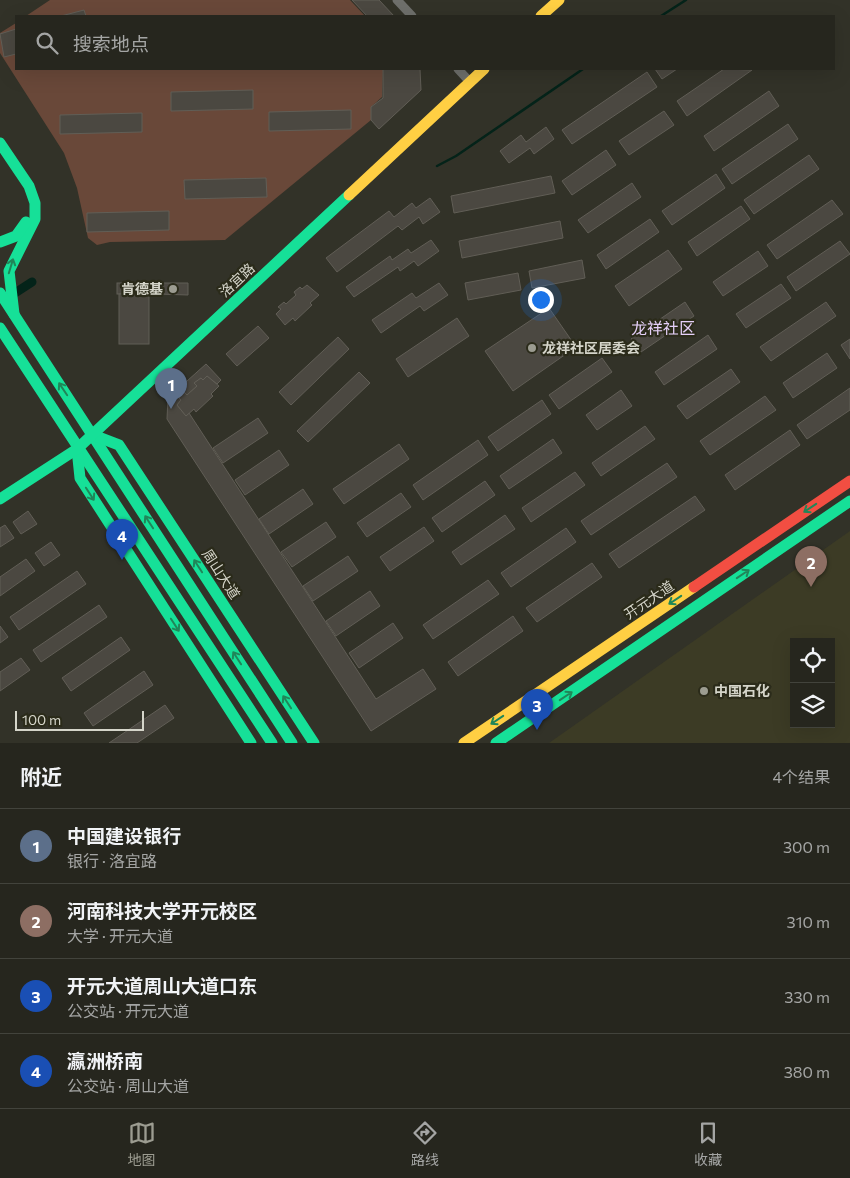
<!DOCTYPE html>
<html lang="zh">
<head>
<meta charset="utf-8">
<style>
	:root { --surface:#26261e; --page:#2e2e27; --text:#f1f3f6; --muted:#a4a5a4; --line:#42433c; --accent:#9c9c91 }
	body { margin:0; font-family:Commissioner,"Noto Sans SC",sans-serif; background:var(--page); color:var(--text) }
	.controls { position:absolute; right:15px; bottom:15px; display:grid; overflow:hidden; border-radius:0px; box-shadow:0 5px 20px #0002 }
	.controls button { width:45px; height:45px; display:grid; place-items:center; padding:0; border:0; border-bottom:1px solid var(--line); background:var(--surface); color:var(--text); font:25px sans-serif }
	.scale { position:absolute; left:15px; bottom:12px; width:129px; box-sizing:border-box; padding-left:5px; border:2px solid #d5d5ca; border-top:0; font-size:14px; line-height:18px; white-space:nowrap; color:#d5d5ca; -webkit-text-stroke:4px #2b2b1a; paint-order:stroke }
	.you { position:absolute; left:540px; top:299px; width:18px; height:18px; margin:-12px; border:4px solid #fff; border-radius:50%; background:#1a73e8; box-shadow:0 0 0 8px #1a73e833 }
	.badge { display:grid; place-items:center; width:32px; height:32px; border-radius:50%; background:var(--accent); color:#fff; font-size:16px; font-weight:700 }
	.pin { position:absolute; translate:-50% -41px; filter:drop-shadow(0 1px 2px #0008) }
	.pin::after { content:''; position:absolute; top:26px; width:18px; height:15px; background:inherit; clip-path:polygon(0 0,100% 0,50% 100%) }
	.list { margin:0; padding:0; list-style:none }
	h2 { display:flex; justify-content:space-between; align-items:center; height:65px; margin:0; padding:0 20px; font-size:21px }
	h2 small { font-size:16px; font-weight:400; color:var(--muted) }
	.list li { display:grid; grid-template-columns:32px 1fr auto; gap:15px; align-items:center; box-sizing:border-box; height:75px; padding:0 20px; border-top:1px solid var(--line) }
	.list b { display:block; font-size:19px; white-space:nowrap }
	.list p { margin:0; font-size:16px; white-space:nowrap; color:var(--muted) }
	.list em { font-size:16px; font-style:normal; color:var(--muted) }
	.icon { flex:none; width:28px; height:28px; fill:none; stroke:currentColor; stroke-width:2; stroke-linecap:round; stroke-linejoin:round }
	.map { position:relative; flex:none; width:850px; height:743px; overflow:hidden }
	.search { position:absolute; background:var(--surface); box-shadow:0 5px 20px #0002; left:15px; right:15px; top:15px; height:55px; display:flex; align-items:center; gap:12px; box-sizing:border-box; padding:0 18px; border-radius:0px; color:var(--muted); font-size:19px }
	.sheet { height:365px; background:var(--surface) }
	nav { display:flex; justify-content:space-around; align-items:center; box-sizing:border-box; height:70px; border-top:1px solid var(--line); background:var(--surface); font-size:14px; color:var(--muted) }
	nav a { display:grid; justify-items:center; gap:2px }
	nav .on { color:var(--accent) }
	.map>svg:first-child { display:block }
	.built { fill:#3c3b25; fill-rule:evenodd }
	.green { fill:#694839 }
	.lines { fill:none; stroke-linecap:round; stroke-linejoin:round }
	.stream { stroke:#042319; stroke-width:2.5 }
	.canal { stroke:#042319; stroke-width:9 }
	.building { fill:#4b4841; stroke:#615e56 }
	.street { stroke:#6e6f6b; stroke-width:9 }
	.fast { stroke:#16e098; stroke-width:11 }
	.slow { stroke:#ffcf43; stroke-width:11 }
	.jam { stroke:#f24e42; stroke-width:11 }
	.oneway { stroke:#208659 }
	.poi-dot { fill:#9c9c91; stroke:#2b2b1a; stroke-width:2 }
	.labels { text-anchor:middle; stroke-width:4.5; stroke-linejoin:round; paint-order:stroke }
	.street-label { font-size:14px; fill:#d5d5ca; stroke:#2b2b1a }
	.poi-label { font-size:14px; font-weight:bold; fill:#d5d5ca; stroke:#2b2b1a; text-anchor:start }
	.quarter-label { font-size:16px; fill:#e6d0f9; stroke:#2b2b1a }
</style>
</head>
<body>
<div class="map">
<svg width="850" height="743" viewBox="0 0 850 743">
	<rect width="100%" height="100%" fill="#323228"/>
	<!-- built -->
	<path class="built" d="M850 531V743H549ZM794 642H831V724H794Z"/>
	<!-- green -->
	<g class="green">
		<path d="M50 0H350L365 16H26Z"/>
		<path d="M16 23V69H383L382 97 371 107V120L225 240 110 242 97 245 88 238 77 188 64 153 0 53V33Z"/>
	</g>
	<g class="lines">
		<!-- stream -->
		<g class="stream">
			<path d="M661 16 686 0"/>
			<path d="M437 166 456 156 583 69"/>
		</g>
		<!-- canal -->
		<path class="canal" d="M15 293 32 282"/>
	</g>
	<!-- building -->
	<g class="building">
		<path d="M352 0H379L394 16H367Z"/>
		<path d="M84 10 86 16H61Z"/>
		<path d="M16 29V54L4 57 0 34Z"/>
		<path d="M383 69H420L421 90 379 129 371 120V107L383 98Z"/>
		<path d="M655 69H677L662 79Z"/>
		<path d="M724 69 752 70 687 116 677 101Z"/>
		<path d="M647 72 657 87 572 144 562 130Z"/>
		<path d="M253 90V109L171 111V92Z"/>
		<path d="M769 91 779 106 714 151 704 136Z"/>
		<path d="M351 110V129L269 131V112Z"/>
		<path d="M664 111 674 125 629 155 619 141Z"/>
		<path d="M142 113V132L60 134V115Z"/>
		<path d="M788 124 798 139 732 184 722 169Z"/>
		<path d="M546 127 554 139 534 154 530 148 509 163 500 151 521 135 526 142Z"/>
		<path d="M606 150 616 165 572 195 562 181Z"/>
		<path d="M809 155 819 169 754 214 744 200Z"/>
		<path d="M716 174 725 188 672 225 662 211Z"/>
		<path d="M551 176 555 193 454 213 451 196Z"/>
		<path d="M266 178 267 197 185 199 184 180Z"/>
		<path d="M632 183 641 197 588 233 578 220Z"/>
		<path d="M430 198 440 212 423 224 419 217 402 230 398 226 337 272 326 258 389 211 394 217 412 203 416 208Z"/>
		<path d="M832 200 843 214 777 259 767 245Z"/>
		<path d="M741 206 750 219 697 256 688 242Z"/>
		<path d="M169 211V230L87 232V213Z"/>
		<path d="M650 219 659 232 606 269 597 255Z"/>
		<path d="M560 221 563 238 462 258 459 241Z"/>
		<path d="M431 240 439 251 418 266 414 261 400 271 398 267 354 297 346 287 390 256 392 260 408 249 411 253Z"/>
		<path d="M840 241 850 254 796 291 787 277Z"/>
		<path d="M668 250 682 269 629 306 615 286Z"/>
		<path d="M758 251 768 266 723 296 713 282Z"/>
		<path d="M582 260 585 278 532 288 529 271Z"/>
		<path d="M518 273 521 290 468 300 465 283Z"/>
		<rect x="117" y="283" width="35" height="11"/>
		<path d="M158 283H188V295L158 294Z"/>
		<path d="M439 283 448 295 424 311 420 306 381 333 372 320 412 293 416 298Z"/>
		<path d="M781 284 791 298 746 328 736 314Z"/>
		<path d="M307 285 319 295 310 303 312 305 295 321 293 318 285 325 276 314 281 309 278 307 284 302 286 304 296 295 294 292 300 287 302 289Z"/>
		<rect x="119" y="294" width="30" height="50"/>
		<path d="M685 302 694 316 641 352 631 339Z"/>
		<path d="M826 302 836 316 771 361 760 347Z"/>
		<path d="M549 308 576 347 513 391 485 351Z"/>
		<path d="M457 318 469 336 408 377 396 359Z"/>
		<path d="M258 326 269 338 237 366 226 354Z"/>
		<path d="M708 335 717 349 664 385 655 372Z"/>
		<path d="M338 337 349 349 291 405 279 392Z"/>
		<path d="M850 339V359L841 345Z"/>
		<path d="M827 353 837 368 793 398 783 383Z"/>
		<path d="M602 358 612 372 559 409 549 395Z"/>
		<path d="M206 364 221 380 217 384 207 376 203 380 201 378 194 383 197 386 187 395 184 392 179 398 181 400 177 405 186 416 189 413 376 699 423 669 436 689 371 731 167 419 168 398Z"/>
		<path d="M731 369 740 382 687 419 677 406Z"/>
		<path d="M359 372 370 383 308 442 297 431Z"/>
		<path d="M207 376 219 386 211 394 213 396 196 412 194 409 186 416 177 405 181 400 179 398 184 392 187 395 197 386 194 383 201 378 203 380Z"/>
		<path d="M850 388V410L807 439 797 425Z"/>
		<path d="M621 390 632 406 597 430 586 415Z"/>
		<path d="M765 396 776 410 710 455 700 441Z"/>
		<path d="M542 400 551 414 498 451 488 437Z"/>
		<path d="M258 418 268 433 223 463 213 448Z"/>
		<path d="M645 426 655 439 601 476 592 463Z"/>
		<path d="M790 430 800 445 735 490 725 475Z"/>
		<path d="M553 439 562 453 509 489 500 476Z"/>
		<path d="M478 440 488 455 423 500 413 485Z"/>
		<path d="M399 444 409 459 344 504 333 489Z"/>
		<path d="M279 450 289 465 245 495 235 480Z"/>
		<path d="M667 463 677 477 591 535 581 521Z"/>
		<path d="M575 472 585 485 531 522 522 508Z"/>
		<path d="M485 481 495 495 442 532 432 518Z"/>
		<path d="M303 489 313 504 269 534 259 519Z"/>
		<path d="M401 493 411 507 367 537 357 523Z"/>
		<path d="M695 496 705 510 619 568 609 554Z"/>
		<path d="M28 511 37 524 21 534 13 522Z"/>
		<path d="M505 515 515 529 461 565 452 552Z"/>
		<path d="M326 522 336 537 292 567 281 552Z"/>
		<path d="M5 525 14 538 0 547V528Z"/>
		<path d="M424 527 434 541 390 571 380 557Z"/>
		<path d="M566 528 576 542 511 587 501 573Z"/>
		<path d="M51 542 60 555 44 566 35 553Z"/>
		<path d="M348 556 358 571 313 601 303 586Z"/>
		<path d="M26 559 35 571 0 596V577Z"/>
		<path d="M592 563 602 577 537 622 526 608Z"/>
		<path d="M77 571 86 584 19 630 10 617Z"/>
		<path d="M488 580 499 594 433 639 423 625Z"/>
		<path d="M370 591 380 606 336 636 326 621Z"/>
		<path d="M99 605 107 617 41 662 33 650Z"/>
		<path d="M513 616 523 631 458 676 448 662Z"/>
		<path d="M393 623 403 638 359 668 349 653Z"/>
		<path d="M0 626 8 637 0 643Z"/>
		<path d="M121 637 130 650 71 691 62 678Z"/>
		<path d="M21 658 30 670 0 691V672Z"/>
		<path d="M144 671 153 685 93 726 84 713Z"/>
		<path d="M165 705 174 718 137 743H109Z"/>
	</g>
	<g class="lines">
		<!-- street -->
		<g class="street">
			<path d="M397 0 412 16"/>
			<path d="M458 69 470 82"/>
		</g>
		<!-- fast -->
		<g class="fast">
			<path d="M0 143 29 186 35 203V219L9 271 14 314"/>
			<path d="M0 242 16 236 26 222"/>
			<path d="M0 293 292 743"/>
			<path d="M0 328 272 743"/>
			<path d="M93 435 119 445 314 743"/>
			<path d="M77 449 80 478 251 743"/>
			<path d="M0 499 77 449 349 195"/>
			<path d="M496 743 850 501"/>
		</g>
		<!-- slow -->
		<g class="slow">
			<path d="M541 16 559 0"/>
			<path d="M349 195 484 69"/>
			<path d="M464 743 694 587"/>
		</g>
		<!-- jam -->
		<path class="jam" d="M694 587 850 481"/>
	</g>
	<!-- one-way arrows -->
	<defs><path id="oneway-shaft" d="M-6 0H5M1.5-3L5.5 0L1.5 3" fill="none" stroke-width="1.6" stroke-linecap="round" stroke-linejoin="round" transform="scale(1.25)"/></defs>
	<g class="oneway">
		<use href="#oneway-shaft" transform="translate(11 266) rotate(-73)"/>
		<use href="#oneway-shaft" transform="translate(63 389) rotate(-124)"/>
		<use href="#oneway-shaft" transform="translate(90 494) rotate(57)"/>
		<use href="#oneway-shaft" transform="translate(810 508) rotate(146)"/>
		<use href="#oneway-shaft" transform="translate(149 522) rotate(-123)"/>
		<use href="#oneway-shaft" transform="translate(198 566) rotate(-123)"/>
		<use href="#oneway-shaft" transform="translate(743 574) rotate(-34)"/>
		<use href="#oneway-shaft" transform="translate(675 600) rotate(146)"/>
		<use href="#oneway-shaft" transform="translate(175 625) rotate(57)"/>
		<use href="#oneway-shaft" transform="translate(237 658) rotate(-123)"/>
		<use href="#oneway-shaft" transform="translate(566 696) rotate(-34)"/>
		<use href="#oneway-shaft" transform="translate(287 702) rotate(-123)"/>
		<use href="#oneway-shaft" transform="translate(497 720) rotate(146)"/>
	</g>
	<!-- markers -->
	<g class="poi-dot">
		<circle cx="173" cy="289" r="5"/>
		<circle cx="532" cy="348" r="5"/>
		<circle cx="704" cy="691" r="5"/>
	</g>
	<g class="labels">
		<!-- street labels -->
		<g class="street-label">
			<text transform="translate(237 280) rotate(-43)" y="5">洛宜路</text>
			<text transform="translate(221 574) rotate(57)" y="5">周山大道</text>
			<text transform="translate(649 600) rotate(-34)" y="5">开元大道</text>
		</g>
		<!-- poi labels -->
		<g class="poi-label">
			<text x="163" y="294" text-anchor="end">肯德基</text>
			<text x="542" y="353">龙祥社区居委会</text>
			<text x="714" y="696">中国石化</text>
		</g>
		<!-- quarter labels -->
		<g class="quarter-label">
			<text x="663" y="334">龙祥社区</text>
		</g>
	</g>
</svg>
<div class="controls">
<button><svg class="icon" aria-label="locate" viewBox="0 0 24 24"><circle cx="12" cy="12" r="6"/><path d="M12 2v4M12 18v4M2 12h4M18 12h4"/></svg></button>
<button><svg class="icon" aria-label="layers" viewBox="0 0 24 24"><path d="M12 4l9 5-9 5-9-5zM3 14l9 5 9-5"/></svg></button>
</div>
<div class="scale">100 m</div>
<div class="you"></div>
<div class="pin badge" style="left:171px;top:409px;background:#5c6f8a">1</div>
<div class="pin badge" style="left:811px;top:587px;background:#8d6e63">2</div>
<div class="pin badge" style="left:537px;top:730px;background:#1a4fb4">3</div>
<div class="pin badge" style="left:122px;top:560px;background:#1a4fb4">4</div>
<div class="search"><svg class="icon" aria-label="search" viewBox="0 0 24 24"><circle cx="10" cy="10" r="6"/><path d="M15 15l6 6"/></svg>搜索地点</div>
</div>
<section class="sheet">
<h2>附近<small>4个结果</small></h2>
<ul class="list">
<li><span class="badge" style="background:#5c6f8a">1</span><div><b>中国建设银行</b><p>银行 · 洛宜路</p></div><em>300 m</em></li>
<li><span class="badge" style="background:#8d6e63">2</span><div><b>河南科技大学开元校区</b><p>大学 · 开元大道</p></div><em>310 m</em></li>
<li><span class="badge" style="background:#1a4fb4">3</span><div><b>开元大道周山大道口东</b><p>公交站 · 开元大道</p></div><em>330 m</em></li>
<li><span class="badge" style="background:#1a4fb4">4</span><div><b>瀛洲桥南</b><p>公交站 · 周山大道</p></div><em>380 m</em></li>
</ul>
</section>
<nav>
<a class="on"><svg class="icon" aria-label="map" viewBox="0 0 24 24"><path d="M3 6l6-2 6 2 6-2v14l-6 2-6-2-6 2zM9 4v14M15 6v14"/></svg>地图</a>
<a><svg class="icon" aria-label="directions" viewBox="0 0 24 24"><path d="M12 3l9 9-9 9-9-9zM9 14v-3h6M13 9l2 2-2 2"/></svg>路线</a>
<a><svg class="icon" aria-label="saved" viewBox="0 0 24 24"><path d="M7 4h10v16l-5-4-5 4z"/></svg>收藏</a>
</nav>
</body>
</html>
